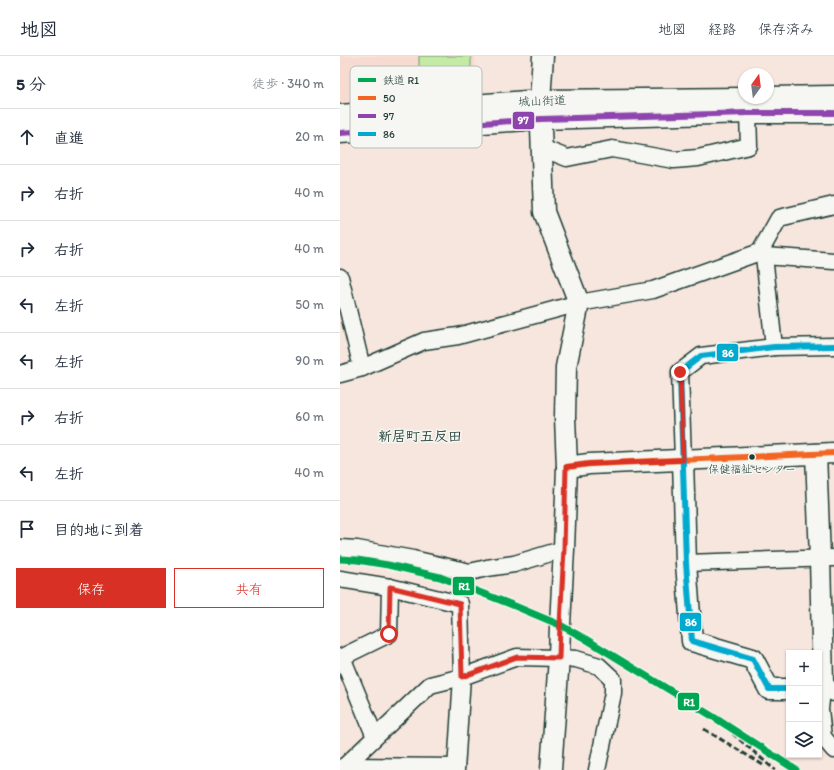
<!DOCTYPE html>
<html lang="ja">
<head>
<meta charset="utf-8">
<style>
	:root { --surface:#fff; --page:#f6f6f7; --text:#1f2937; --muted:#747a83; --line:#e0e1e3; --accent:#d93025 }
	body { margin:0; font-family:Itim,"Klee One",sans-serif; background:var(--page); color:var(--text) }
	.controls { position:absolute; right:12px; bottom:12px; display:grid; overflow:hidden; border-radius:0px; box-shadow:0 1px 3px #0004 }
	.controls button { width:36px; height:36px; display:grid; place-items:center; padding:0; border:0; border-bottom:1px solid var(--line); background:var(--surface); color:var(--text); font:20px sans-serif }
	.compass { position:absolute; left:398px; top:12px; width:36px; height:36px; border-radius:50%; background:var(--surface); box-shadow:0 1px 3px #0004; rotate:14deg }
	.stop { position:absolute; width:12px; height:12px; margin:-9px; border:3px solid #d93025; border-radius:50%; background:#fff }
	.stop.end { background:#d93025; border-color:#fff; box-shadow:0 1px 4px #0008 }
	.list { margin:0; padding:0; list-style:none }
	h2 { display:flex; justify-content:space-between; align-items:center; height:52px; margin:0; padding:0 16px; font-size:17px }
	h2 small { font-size:13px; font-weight:400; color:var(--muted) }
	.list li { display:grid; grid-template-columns:26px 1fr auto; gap:12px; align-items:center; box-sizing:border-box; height:56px; padding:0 16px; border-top:1px solid var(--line) }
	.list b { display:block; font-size:15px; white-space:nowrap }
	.list em { font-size:13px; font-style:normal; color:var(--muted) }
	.actions { display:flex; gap:8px; padding:12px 16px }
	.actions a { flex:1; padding:9px 0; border:1px solid var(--accent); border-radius:0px; text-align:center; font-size:14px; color:var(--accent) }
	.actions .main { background:var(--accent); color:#fff }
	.icon { flex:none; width:22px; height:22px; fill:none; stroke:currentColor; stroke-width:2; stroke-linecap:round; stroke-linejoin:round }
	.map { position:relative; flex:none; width:494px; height:714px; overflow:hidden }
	header { display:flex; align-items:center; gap:24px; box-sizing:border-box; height:56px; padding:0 20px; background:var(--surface); border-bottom:1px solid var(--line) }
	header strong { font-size:19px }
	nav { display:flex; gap:22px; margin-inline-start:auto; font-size:14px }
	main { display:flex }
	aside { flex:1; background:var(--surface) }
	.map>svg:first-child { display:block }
	.built { fill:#f8dbd0 }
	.pitch { fill:#c4eba6; stroke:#72946d }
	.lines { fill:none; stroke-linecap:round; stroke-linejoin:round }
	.minor-casing { stroke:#1f3d34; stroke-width:19 }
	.tertiary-casing { stroke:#1f3d34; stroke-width:23 }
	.minor { stroke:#f6f6f2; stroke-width:16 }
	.tertiary { stroke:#f6f6f2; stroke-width:20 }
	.rail { stroke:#1f3d34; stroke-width:3; stroke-dasharray:6 3; stroke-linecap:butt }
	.bus-1-casing { stroke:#f6f6f2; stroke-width:9 }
	.bus-2-casing { stroke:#f6f6f2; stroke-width:9 }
	.bus-3-casing { stroke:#f6f6f2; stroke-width:9 }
	.bus-1 { stroke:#f26522; stroke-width:6 }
	.bus-2 { stroke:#8e44ad; stroke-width:6 }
	.bus-3 { stroke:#00a9ce; stroke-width:6 }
	.rail-1-casing { stroke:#f6f6f2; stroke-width:10 }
	.rail-1 { stroke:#00a651; stroke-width:7 }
	.route { stroke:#d93025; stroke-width:5 }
	.bus-dot { fill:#1f3d34; stroke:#f6f6f2; stroke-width:1.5 }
	.labels { text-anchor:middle; stroke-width:3; stroke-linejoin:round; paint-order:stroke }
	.bus-label { font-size:11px; fill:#1f3d34; stroke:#f6f6f2 }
	.street-label { font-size:12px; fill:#1f3d34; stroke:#f6f6f2 }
	.quarter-label { font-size:14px; font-weight:bold; fill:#1f3d34; stroke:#f6f6f2 }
	.key { fill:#f6f6f2; stroke:#b6beb9; stroke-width:1 }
	.key-label { font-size:11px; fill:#1f3d34 }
	.line-badge { stroke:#f6f6f2; stroke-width:1.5 }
	.badge-label { font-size:11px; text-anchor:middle; font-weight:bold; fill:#fff }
</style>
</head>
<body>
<header>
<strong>地図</strong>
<nav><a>地図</a><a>経路</a><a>保存済み</a></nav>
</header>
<main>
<aside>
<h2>5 分<small>徒歩 · 340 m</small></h2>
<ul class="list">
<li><svg class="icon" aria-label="ahead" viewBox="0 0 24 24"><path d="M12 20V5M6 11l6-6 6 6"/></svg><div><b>直進</b></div><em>20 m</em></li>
<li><svg class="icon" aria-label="right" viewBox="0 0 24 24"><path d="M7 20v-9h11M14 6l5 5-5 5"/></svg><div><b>右折</b></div><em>40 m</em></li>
<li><svg class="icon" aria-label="right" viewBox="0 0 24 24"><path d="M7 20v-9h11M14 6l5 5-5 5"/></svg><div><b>右折</b></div><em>40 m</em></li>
<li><svg class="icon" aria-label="left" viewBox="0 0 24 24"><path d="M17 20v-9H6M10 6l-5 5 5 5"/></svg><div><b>左折</b></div><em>50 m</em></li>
<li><svg class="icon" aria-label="left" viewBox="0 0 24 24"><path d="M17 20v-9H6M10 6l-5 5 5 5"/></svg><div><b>左折</b></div><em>90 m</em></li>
<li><svg class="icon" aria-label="right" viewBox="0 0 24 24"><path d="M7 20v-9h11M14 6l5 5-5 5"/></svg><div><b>右折</b></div><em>60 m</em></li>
<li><svg class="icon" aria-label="left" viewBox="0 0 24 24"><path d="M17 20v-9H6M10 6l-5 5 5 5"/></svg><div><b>左折</b></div><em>40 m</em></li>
<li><svg class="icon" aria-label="arrive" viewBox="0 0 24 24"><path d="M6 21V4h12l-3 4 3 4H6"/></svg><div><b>目的地に到着</b></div></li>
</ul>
<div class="actions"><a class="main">保存</a><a>共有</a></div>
</aside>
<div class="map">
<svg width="494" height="714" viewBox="0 0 494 714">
	<rect width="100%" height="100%" fill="#f7e6de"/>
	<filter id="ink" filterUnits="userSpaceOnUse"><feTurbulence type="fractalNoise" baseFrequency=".025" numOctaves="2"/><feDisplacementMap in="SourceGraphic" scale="8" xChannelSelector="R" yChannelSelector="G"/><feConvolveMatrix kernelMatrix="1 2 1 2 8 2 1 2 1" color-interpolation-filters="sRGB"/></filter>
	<g filter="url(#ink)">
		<!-- built -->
		<path class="built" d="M0 0H135L138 45 0 53Z"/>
		<!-- pitch -->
		<path class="pitch" d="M79 0H131V21L79 22Z"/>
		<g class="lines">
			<!-- minor casing -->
			<g class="minor-casing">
				<g id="minor">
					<path d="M202 92 227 102 272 93 334 104 358 102 409 90 408 57"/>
					<path d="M420 196 424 200 434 291"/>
					<path d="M424 200 494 205"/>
					<path d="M0 221 22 312"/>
					<path d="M0 318 22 312 84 285 118 280 239 247 313 234 420 196 439 162 494 149"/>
					<path d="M343 404 340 316 361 300 434 291 494 290"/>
					<path d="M0 492 17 493 73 503 130 516 147 512 174 508 224 493"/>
					<path d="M346 507 494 502"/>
					<path d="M0 523 50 531 120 548 122 621 116 714"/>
					<path d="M2 601 35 681"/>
					<path d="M0 602 49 578 50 531"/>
					<path d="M494 637 483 626 480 653 483 681 494 694"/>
					<path d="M0 712 5 710 90 629 122 621 177 601 219 602 236 603 259 610 273 623V637L257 714"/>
					<path d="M7 714 5 710 116 711"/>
				</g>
			</g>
			<!-- tertiary casing -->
			<g class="tertiary-casing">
				<g id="tertiary">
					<path d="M203 0 200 44 204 156 239 247 226 311 225 361 227 411 224 493 220 569 219 602 211 714"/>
					<path d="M428 41 494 40"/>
					<path d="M0 59 200 44 404 42"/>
					<path d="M0 77 201 63 408 57H494"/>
					<path d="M476 398 480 502 483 626 479 628"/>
					<path d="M343 404 346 507 352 585 413 603 429 633H449"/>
					<path d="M227 411 249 408 494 397"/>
				</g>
			</g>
			<!-- minor -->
			<use href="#minor" class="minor"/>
			<!-- tertiary -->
			<use href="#tertiary" class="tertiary"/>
			<!-- rail -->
			<g class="rail">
				<path d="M372 660 435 714"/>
				<path d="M364 673 423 709"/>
			</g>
			<!-- bus-1 casing -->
			<g class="bus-1-casing">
				<path id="bus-1" d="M227 411 249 408 494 397"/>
			</g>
			<!-- bus-2 casing -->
			<g class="bus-2-casing">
				<path id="bus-2" d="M0 77 201 63 408 57H494"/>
			</g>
			<!-- bus-3 casing -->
			<g class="bus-3-casing">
				<path id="bus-3" d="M449 633H429L413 603 352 585 346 507 340 316 361 300 434 291 494 290"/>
			</g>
			<!-- bus-1 -->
			<use href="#bus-1" class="bus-1"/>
			<!-- bus-2 -->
			<use href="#bus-2" class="bus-2"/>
			<!-- bus-3 -->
			<use href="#bus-3" class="bus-3"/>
			<!-- rail-1 casing -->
			<g class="rail-1-casing">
				<path id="rail-1" d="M0 503 17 504 48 509 100 521 170 548 220 569 244 582 372 660 456 714"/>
			</g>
			<!-- rail-1 -->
			<use href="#rail-1" class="rail-1"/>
		</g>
	</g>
	<g class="lines" filter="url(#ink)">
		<!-- route -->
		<path class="route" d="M49 578 50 531 120 548 122 621 177 601 219 602 220 569 224 493 226 411 249 408 343 404 340 316"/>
	</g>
	<!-- markers -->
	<circle class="bus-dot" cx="412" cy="401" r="3.5"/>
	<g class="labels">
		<!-- bus labels -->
		<g class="bus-label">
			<text x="412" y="417">保健福祉センター</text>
		</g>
		<!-- street labels -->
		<g class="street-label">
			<text transform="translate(202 45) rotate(-2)" y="4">城山街道</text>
		</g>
		<!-- quarter labels -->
		<g class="quarter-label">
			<text x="80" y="385">新居町五反田</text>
		</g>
	</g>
	<!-- legend -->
	<rect x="10" y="10" width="132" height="82" rx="6" class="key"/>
	<rect x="18" y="22" width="18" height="4" fill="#00a651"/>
	<rect x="18" y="40" width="18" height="4" fill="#f26522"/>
	<rect x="18" y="58" width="18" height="4" fill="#8e44ad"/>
	<rect x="18" y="76" width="18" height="4" fill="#00a9ce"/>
	<g class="key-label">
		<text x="43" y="28">鉄道 R1</text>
		<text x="43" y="46">50</text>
		<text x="43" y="64">97</text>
		<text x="43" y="82">86</text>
	</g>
	<g class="line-badge">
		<rect x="172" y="55" width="23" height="19" rx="4" fill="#8e44ad"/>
		<rect x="376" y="287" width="23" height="19" rx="4" fill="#00a9ce"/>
		<rect x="112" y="520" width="23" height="20" rx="4" fill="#00a651"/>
		<rect x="339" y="556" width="23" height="20" rx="4" fill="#00a9ce"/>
		<rect x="337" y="636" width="23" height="19" rx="4" fill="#00a651"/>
	</g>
	<g class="badge-label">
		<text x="183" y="68">97</text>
		<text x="388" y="301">86</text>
		<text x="124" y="534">R1</text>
		<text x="351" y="570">86</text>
		<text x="349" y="650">R1</text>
	</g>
</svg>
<div class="controls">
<button>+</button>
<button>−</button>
<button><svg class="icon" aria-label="layers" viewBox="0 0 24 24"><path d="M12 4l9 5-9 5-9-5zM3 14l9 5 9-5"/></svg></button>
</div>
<svg class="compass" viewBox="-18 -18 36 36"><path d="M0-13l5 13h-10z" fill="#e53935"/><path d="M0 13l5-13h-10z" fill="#747a83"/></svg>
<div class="stop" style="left:49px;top:578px"></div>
<div class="stop end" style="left:340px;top:316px"></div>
</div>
</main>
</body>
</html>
